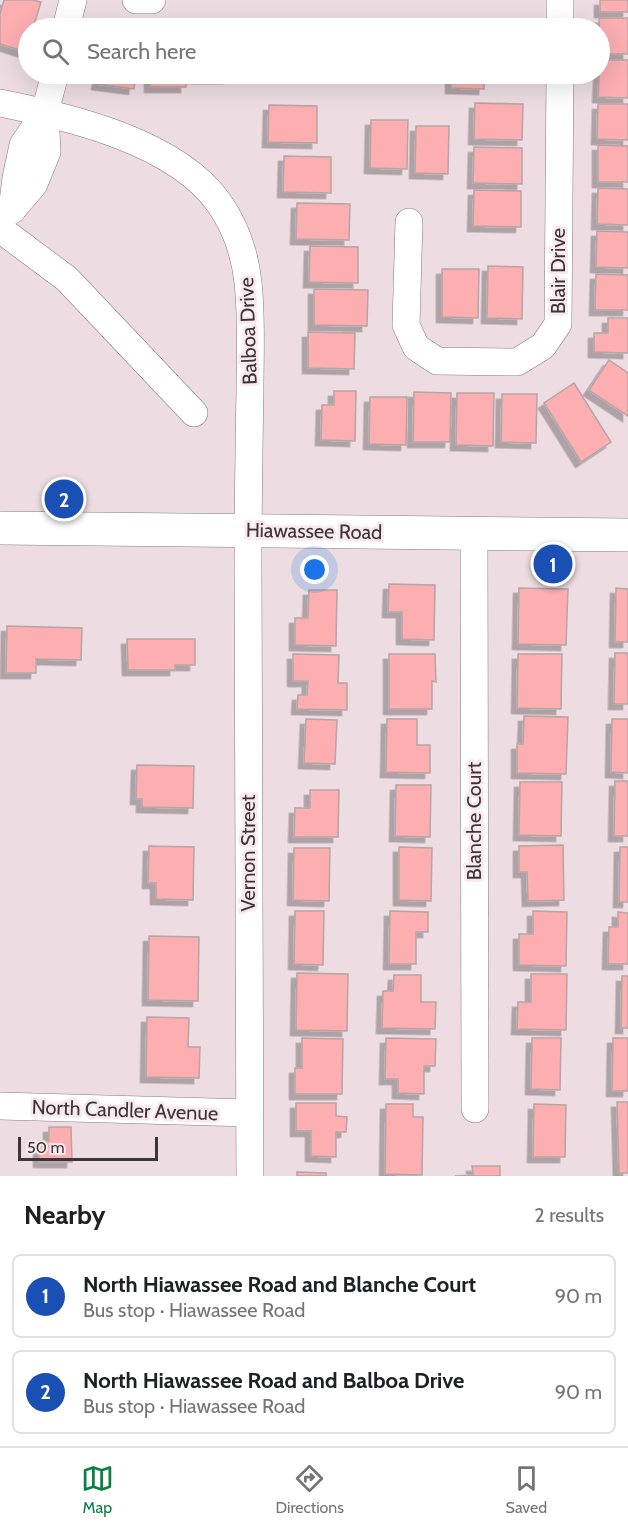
<!DOCTYPE html>
<html lang="en">
<head>
<meta charset="utf-8">
<style>
	:root { --surface:#fff; --page:#f2f2f2; --text:#202124; --muted:#757577; --line:#e0e0e0; --accent:#0b8043 }
	body { margin:0; font-family:Cabin,sans-serif; background:var(--page); color:var(--text) }
	.scale { position:absolute; left:18px; bottom:15px; width:140px; box-sizing:border-box; padding-left:6px; border:3px solid #3b3537; border-top:0; font-size:16px; line-height:21px; white-space:nowrap; color:#3b3537; -webkit-text-stroke:4px #faeaef; paint-order:stroke }
	.you { position:absolute; left:315px; top:570px; width:21px; height:21px; margin:-15px; border:4px solid #fff; border-radius:50%; background:#1a73e8; box-shadow:0 0 0 9px #1a73e833 }
	.badge { display:grid; place-items:center; width:39px; height:39px; border-radius:50%; background:var(--accent); color:#fff; font-size:20px; font-weight:700 }
	.pin { position:absolute; translate:-50% -50%; border:3px solid #fff; box-shadow:0 2px 6px #0006 }
	.list { margin:0; padding:0; list-style:none }
	h2 { display:flex; justify-content:space-between; align-items:center; height:78px; margin:0; padding:0 24px; font-size:26px }
	h2 small { font-size:20px; font-weight:400; color:var(--muted) }
	.list li { display:grid; grid-template-columns:39px 1fr auto; gap:18px; align-items:center; box-sizing:border-box; height:84px; margin:0 12px 12px; padding:0 12px; border:2px solid var(--line); border-radius:9px }
	.list b { display:block; font-size:22px; white-space:nowrap }
	.list p { margin:0; font-size:20px; white-space:nowrap; color:var(--muted) }
	.list em { font-size:20px; font-style:normal; color:var(--muted) }
	.icon { flex:none; width:33px; height:33px; fill:none; stroke:currentColor; stroke-width:2; stroke-linecap:round; stroke-linejoin:round }
	.map { position:relative; flex:none; width:628px; height:1176px; overflow:hidden }
	.search { position:absolute; background:var(--surface); box-shadow:0 6px 24px #0002; left:18px; right:18px; top:18px; height:66px; display:flex; align-items:center; gap:15px; box-sizing:border-box; padding:0 21px; border-radius:33px; color:var(--muted); font-size:22px }
	.sheet { height:270px; background:var(--surface) }
	nav { display:flex; justify-content:space-around; align-items:center; box-sizing:border-box; height:84px; border-top:2px solid var(--line); background:var(--surface); font-size:16px; color:var(--muted) }
	nav a { display:grid; justify-items:center; gap:3px }
	nav .on { color:var(--accent) }
	.map>svg:first-child { display:block }
	.building { fill:#fcaeb1; stroke:#b5a5a5; stroke-width:1.5; filter:url(#shadow) }
	.lines { fill:none; stroke-linecap:round; stroke-linejoin:round }
	.minor-casing { stroke:#87797d; stroke-width:28 }
	.major-casing { stroke:#87797d; stroke-width:34 }
	.minor { stroke:#fff; stroke-width:27 }
	.major { stroke:#fff; stroke-width:33 }
	.labels { text-anchor:middle; stroke-width:6; stroke-linejoin:round; paint-order:stroke }
	.street-label { font-size:20px; fill:#3b3537; stroke:#faeaef }
</style>
</head>
<body>
<div class="map">
<svg width="628" height="1176" viewBox="0 0 628 1176">
	<defs>
		<filter id="shadow"><feDropShadow dx="-5.5" dy="5.5" stdDeviation="0" flood-color="#0004"/></filter>
	</defs>
	<rect width="100%" height="100%" fill="#eddde2"/>
	<!-- building -->
	<g class="building">
		<path d="M4 0H33L41 2 33 28H28V43L26 52 0 44V14Z"/>
		<rect x="600" y="0" width="28" height="12"/>
		<path d="M599 18H628V54H600Z"/>
		<path d="M105 21 142 26V28H104Z"/>
		<rect x="151" y="25" width="36" height="3"/>
		<path d="M600 60H628V98L598 97Z"/>
		<path d="M99 74H136L134 89 97 84Z"/>
		<rect x="150" y="74" width="36" height="13"/>
		<rect x="193" y="74" width="36" height="4"/>
		<path d="M281 74H313V77L281 76Z"/>
		<path d="M451 74H485L484 89 451 88Z"/>
		<path d="M492 74H528V77L492 76Z"/>
		<path d="M475 103 523 104 522 140 474 139Z"/>
		<path d="M598 104H628V140L597 139Z"/>
		<path d="M269 105 317 106V143L268 142Z"/>
		<path d="M371 120H408L407 169 370 168Z"/>
		<path d="M416 126H449L448 174 415 173Z"/>
		<path d="M598 145 628 146V182H598Z"/>
		<path d="M474 147 522 148V184L473 183Z"/>
		<path d="M284 156 331 157V193L283 192Z"/>
		<path d="M598 188 628 189V225L597 224Z"/>
		<path d="M474 190 521 191V227L473 226Z"/>
		<path d="M297 203 350 204 349 240 296 239Z"/>
		<path d="M597 231 628 232V268L596 267Z"/>
		<path d="M310 246 358 247V283L309 282Z"/>
		<path d="M488 266 523 267 522 319 487 318Z"/>
		<path d="M442 269H479L478 318 442 317Z"/>
		<path d="M596 274 628 275V310H595Z"/>
		<path d="M314 289 368 290 367 326 314 325Z"/>
		<path d="M608 318H628V353L594 352V333H608Z"/>
		<path d="M308 332 355 333 354 369 308 368Z"/>
		<path d="M609 360 628 373V416L589 390Z"/>
		<path d="M574 383 611 442 581 462 544 403Z"/>
		<path d="M334 391H356L355 441 321 440 322 405H334Z"/>
		<path d="M414 392 451 393 450 442H413Z"/>
		<path d="M457 393H494L493 446 456 445Z"/>
		<path d="M502 394H537L536 443 501 442Z"/>
		<path d="M370 397H407L406 445 369 444Z"/>
		<path d="M389 584 435 585 434 640 402 639V612H388Z"/>
		<path d="M519 588 568 589 566 645 518 644Z"/>
		<path d="M616 588 628 589V642H615Z"/>
		<path d="M309 590H337L336 646 295 645V618H308Z"/>
		<path d="M7 626 82 628 81 660 36 659V673H6Z"/>
		<path d="M127 639H195V665H175V670H128Z"/>
		<path d="M615 653H628V704H614Z"/>
		<path d="M293 654 339 655 338 683H347V710L297 709 298 695H307L308 681H293Z"/>
		<path d="M389 654H435L436 682 432 681V709H389Z"/>
		<path d="M518 654H562L561 709 517 708Z"/>
		<path d="M524 716 568 717 566 774 517 773V744H523Z"/>
		<path d="M306 719 337 720 335 764 304 763Z"/>
		<path d="M387 719H417V745H430V773L386 772Z"/>
		<path d="M612 719H628V773L611 772Z"/>
		<path d="M137 765 194 766 193 808 142 807V799H136Z"/>
		<path d="M615 781H628V836H614Z"/>
		<path d="M520 782H562L561 836 519 835Z"/>
		<path d="M396 785H431L430 837 395 836Z"/>
		<path d="M310 790H339L338 837H294L295 808H310Z"/>
		<path d="M563 845 564 900 528 901 527 872H519V846Z"/>
		<path d="M149 846 194 847 193 900 156 899V883H148Z"/>
		<path d="M399 847 432 848 431 901 399 900Z"/>
		<path d="M620 847H628V902H619Z"/>
		<path d="M294 848H330L329 901 293 900Z"/>
		<path d="M295 911H324L323 965 294 964Z"/>
		<path d="M390 911 428 912V932H416V964H389Z"/>
		<path d="M533 911 567 912 566 966 519 965V934H533Z"/>
		<path d="M618 912 628 913V964H608L609 927H618Z"/>
		<path d="M149 936 199 937 198 1001 148 1000Z"/>
		<path d="M297 973 348 974 347 1031 296 1030Z"/>
		<path d="M531 974H567L566 1030 517 1029 518 1002H531Z"/>
		<path d="M394 975H421V1002H436L435 1029 382 1028 383 991H393Z"/>
		<path d="M622 976H628V1028H621Z"/>
		<path d="M147 1017 189 1018 188 1047H200L199 1078 146 1077Z"/>
		<path d="M302 1038 343 1039 342 1094H295V1068H302Z"/>
		<path d="M386 1038 436 1039 435 1066H424V1094L398 1093V1079H385Z"/>
		<path d="M532 1038H561L560 1090 531 1089Z"/>
		<path d="M613 1038H628V1091H612Z"/>
		<path d="M617 1102H628V1173H619Z"/>
		<path d="M296 1103H336V1116L347 1117 346 1132H336V1157L311 1156V1131H296Z"/>
		<path d="M386 1104H413V1117H423L422 1175 385 1174Z"/>
		<path d="M534 1104 566 1105 565 1157H533Z"/>
		<path d="M49 1127H71L72 1162H39V1141H49Z"/>
		<path d="M472 1166H500V1176H455L473 1175Z"/>
		<path d="M297 1172 326 1173V1176H297Z"/>
	</g>
	<g class="lines">
		<!-- minor casing -->
		<g class="minor-casing">
			<g id="minor">
				<path d="M136 0H152"/>
				<path d="M66 28 73 0"/>
				<path d="M560 28V0"/>
				<path d="M0 103C70 117 176 142 219 203 236 227 245 254 248 283 252 318 250 353 250 388 249 447 248 507 248 566 248 770 248 973 250 1176"/>
				<path d="M12 210 16 178 23 145 45 112"/>
				<path d="M0 217 12 210 34 184 47 152 45 112 55 74"/>
				<path d="M409 222 406 325 416 347 437 361 517 362 543 346 558 324 560 74"/>
				<path d="M0 229 67 279 194 413"/>
				<path d="M474 533 475 1109"/>
				<path d="M0 1106 249 1113"/>
			</g>
		</g>
		<!-- major casing -->
		<g class="major-casing">
			<path id="major" d="M0 528 628 535"/>
		</g>
		<!-- minor -->
		<use href="#minor" class="minor"/>
		<!-- major -->
		<use href="#major" class="major"/>
	</g>
	<g class="labels">
		<!-- street labels -->
		<g class="street-label">
			<text transform="translate(558 271) rotate(-90)" y="7">Blair Drive</text>
			<text transform="translate(248 331) rotate(-92)" y="7">Balboa Drive</text>
			<text transform="translate(314 531) rotate(1)" y="7">Hiawassee Road</text>
			<text transform="translate(474 821) rotate(-90)" y="7">Blanche Court</text>
			<text transform="translate(248 853) rotate(-90)" y="7">Vernon Street</text>
			<text transform="translate(125 1110) rotate(2)" y="7">North Candler Avenue</text>
		</g>
	</g>
</svg>
<div class="scale">50 m</div>
<div class="you"></div>
<div class="pin badge" style="left:553px;top:564px;background:#1a4fb4">1</div>
<div class="pin badge" style="left:64px;top:499px;background:#1a4fb4">2</div>
<div class="search"><svg class="icon" aria-label="search" viewBox="0 0 24 24"><circle cx="10" cy="10" r="6"/><path d="M15 15l6 6"/></svg>Search here</div>
</div>
<section class="sheet">
<h2>Nearby<small>2 results</small></h2>
<ul class="list">
<li><span class="badge" style="background:#1a4fb4">1</span><div><b>North Hiawassee Road and Blanche Court</b><p>Bus stop · Hiawassee Road</p></div><em>90 m</em></li>
<li><span class="badge" style="background:#1a4fb4">2</span><div><b>North Hiawassee Road and Balboa Drive</b><p>Bus stop · Hiawassee Road</p></div><em>90 m</em></li>
</ul>
</section>
<nav>
<a class="on"><svg class="icon" aria-label="map" viewBox="0 0 24 24"><path d="M3 6l6-2 6 2 6-2v14l-6 2-6-2-6 2zM9 4v14M15 6v14"/></svg>Map</a>
<a><svg class="icon" aria-label="directions" viewBox="0 0 24 24"><path d="M12 3l9 9-9 9-9-9zM9 14v-3h6M13 9l2 2-2 2"/></svg>Directions</a>
<a><svg class="icon" aria-label="saved" viewBox="0 0 24 24"><path d="M7 4h10v16l-5-4-5 4z"/></svg>Saved</a>
</nav>
</body>
</html>
